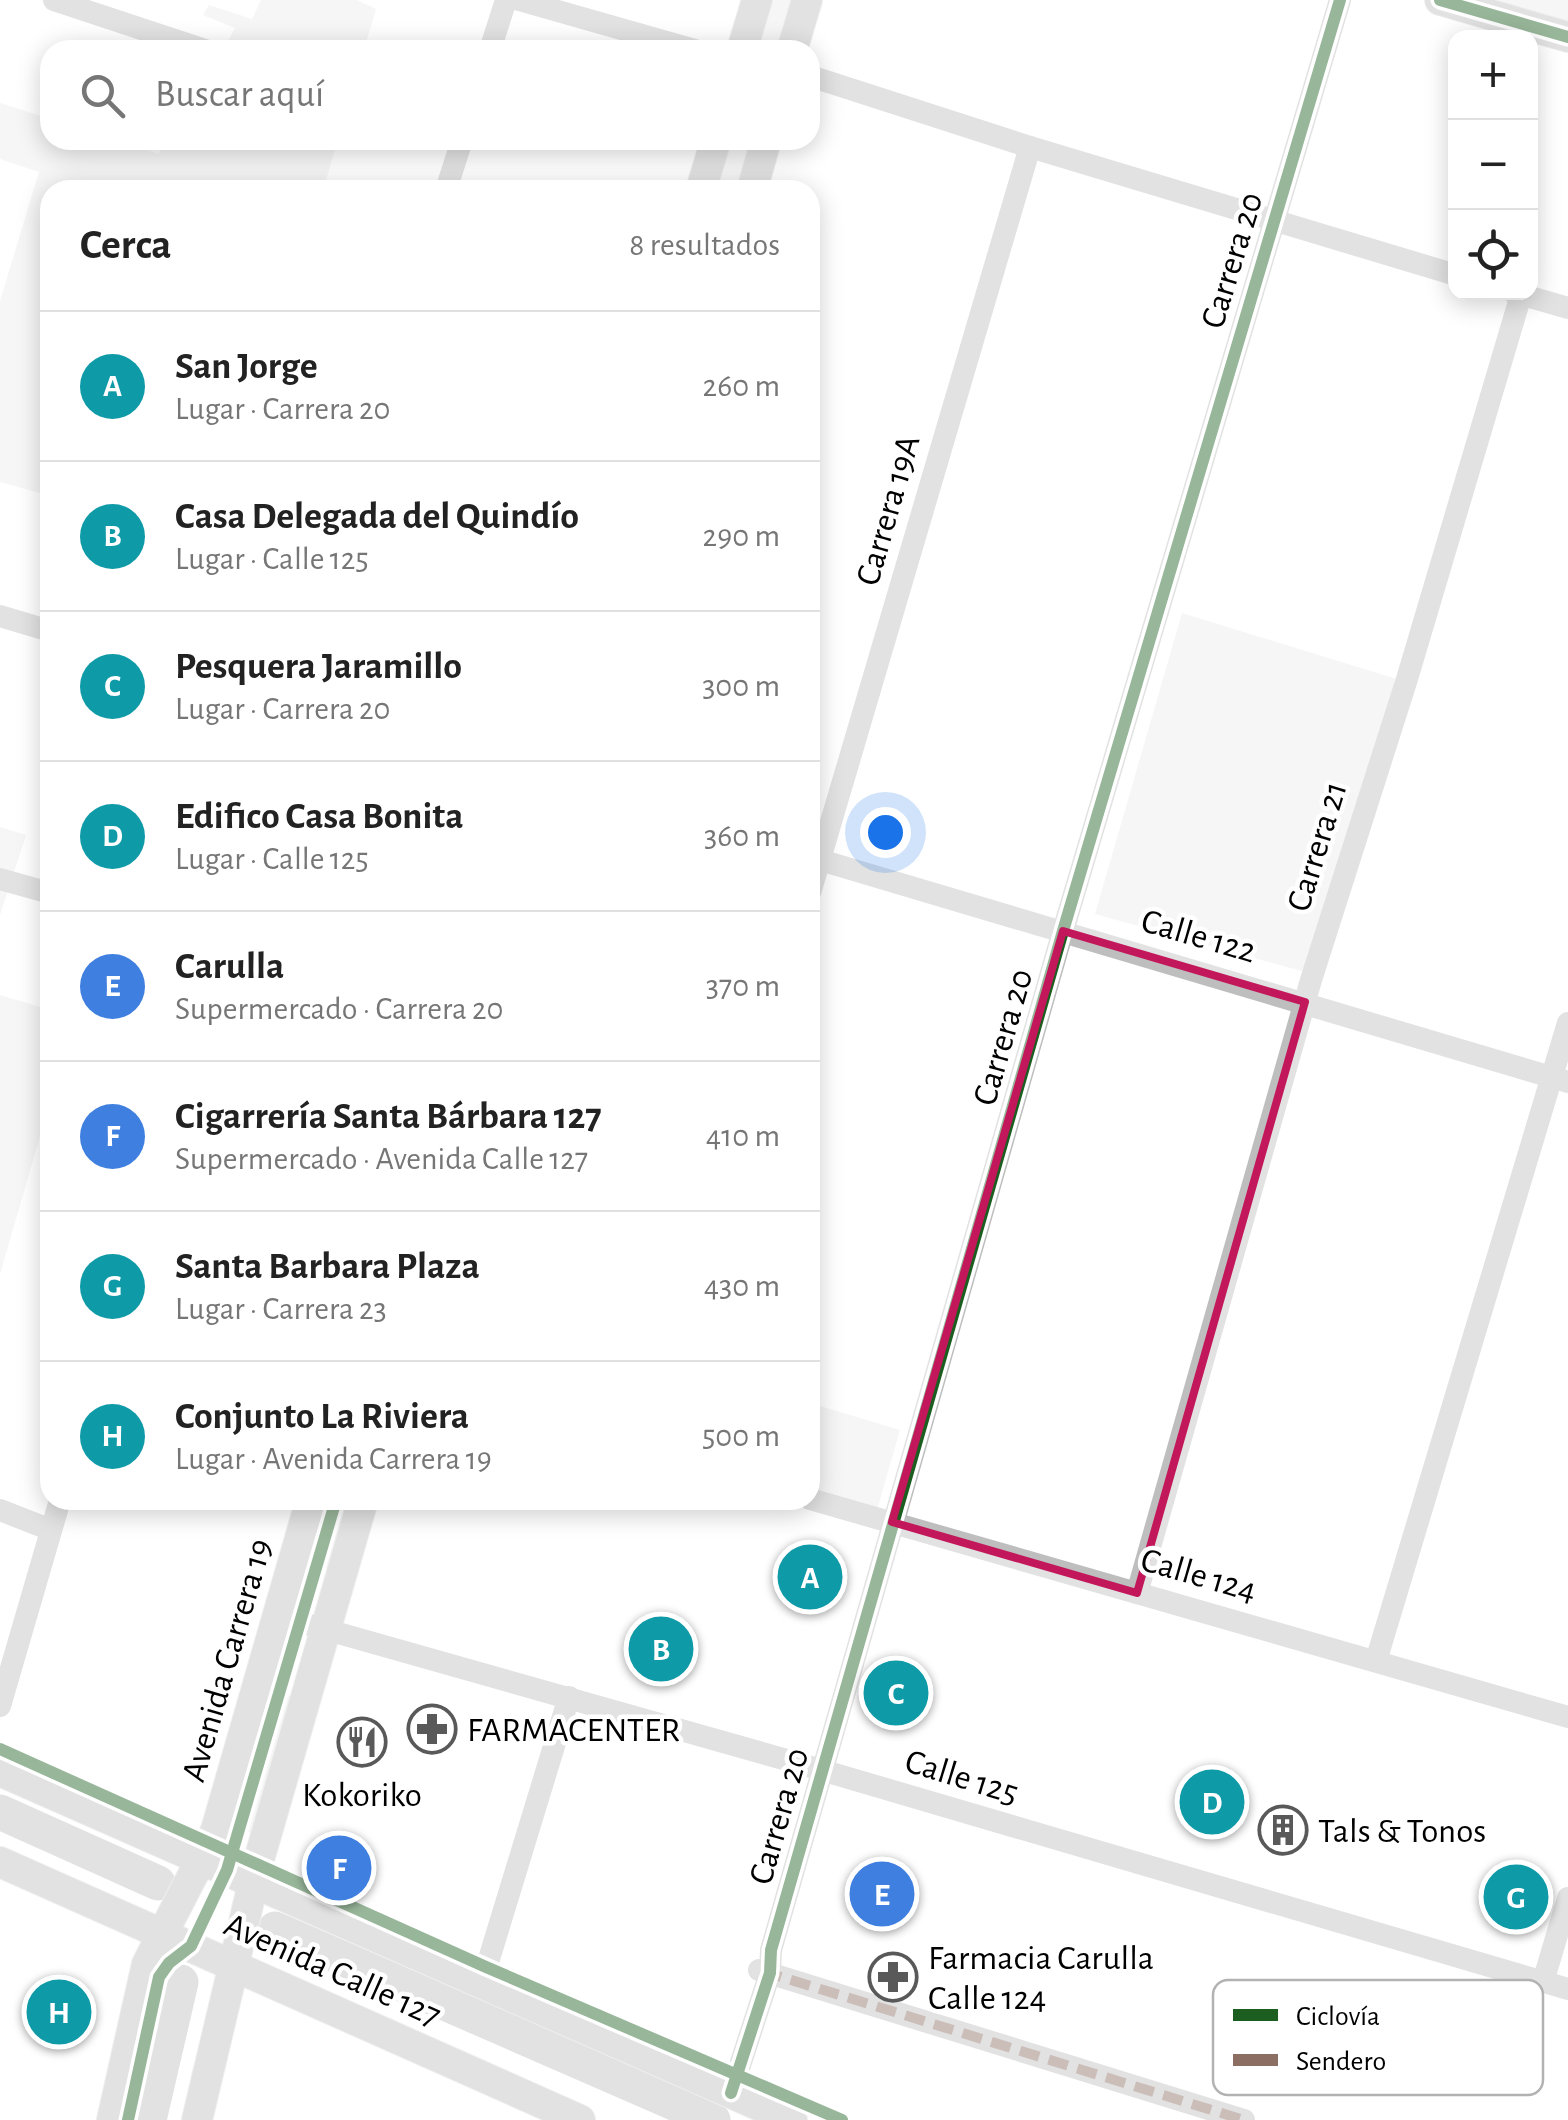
<!DOCTYPE html>
<html lang="es">
<head>
<meta charset="utf-8">
<style>
	:root { --surface:#fff; --page:#f2f2f2; --text:#222; --muted:#767676; --line:#e0e0e0; --accent:#595959 }
	body { margin:0; font-family:"Alegreya Sans",sans-serif; background:var(--page); color:var(--text) }
	.controls { position:absolute; right:30px; top:30px; display:grid; overflow:hidden; border-radius:20px; box-shadow:0 5px 25px #0003 }
	.controls button { width:90px; height:90px; display:grid; place-items:center; padding:0; border:0; border-bottom:2px solid var(--line); background:var(--surface); color:var(--text); font:50px sans-serif }
	.you { position:absolute; left:885px; top:832px; width:35px; height:35px; margin:-25px; border:8px solid #fff; border-radius:50%; background:#1a73e8; box-shadow:0 0 0 15px #1a73e833 }
	.badge { display:grid; place-items:center; width:65px; height:65px; border-radius:50%; background:var(--accent); color:#fff; font-size:32px; font-weight:700 }
	.pin { position:absolute; translate:-50% -50%; border:5px solid #fff; box-shadow:0 2px 10px #0006 }
	.list { margin:0; padding:0; list-style:none }
	h2 { display:flex; justify-content:space-between; align-items:center; height:130px; margin:0; padding:0 40px; font-size:42px }
	h2 small { font-size:32px; font-weight:400; color:var(--muted) }
	.list li { display:grid; grid-template-columns:65px 1fr auto; gap:30px; align-items:center; box-sizing:border-box; height:150px; padding:0 40px; border-top:2px solid var(--line) }
	.list b { display:block; font-size:38px; white-space:nowrap }
	.list p { margin:0; font-size:32px; white-space:nowrap; color:var(--muted) }
	.list em { font-size:32px; font-style:normal; color:var(--muted) }
	.icon { flex:none; width:55px; height:55px; fill:none; stroke:currentColor; stroke-width:2; stroke-linecap:round; stroke-linejoin:round }
	.map { position:relative; flex:none; width:1568px; height:2120px; overflow:hidden }
	.search { position:absolute; background:var(--surface); box-shadow:0 5px 25px #0003; left:40px; top:40px; width:780px; height:110px; display:flex; align-items:center; gap:25px; box-sizing:border-box; padding:0 35px; border-radius:30px; color:var(--muted); font-size:38px }
	.panel { position:absolute; background:var(--surface); box-shadow:0 5px 25px #0003; left:40px; top:180px; width:780px; height:1330px; border-radius:30px }
	.map>svg:first-child { display:block }
	.green { fill:#ebebeb }
	.lines { fill:none; stroke-linecap:round; stroke-linejoin:round }
	.river { stroke:#bebebe; stroke-width:35 }
	.major-casing { stroke:#dbdbdb; stroke-width:32 }
	.minor { stroke:#bebebe; stroke-width:22 }
	.major { stroke:#bebebe; stroke-width:30 }
	.quiet { stroke:#8d6e63; stroke-width:10; stroke-dasharray:20 10; stroke-linecap:butt }
	.cycleway-casing { stroke:#fff; stroke-width:19 }
	.cycleway { stroke:#1b5e20; stroke-width:12 }
	.marked { fill:none; stroke:#c2185b; stroke-width:8; stroke-linejoin:round }
	.labels { text-anchor:middle; stroke-width:9; stroke-linejoin:round; paint-order:stroke }
	.street-label { font-size:35px; fill:#000; stroke:#fff }
	.poi-label { font-size:35px; fill:#000; stroke:#fff; text-anchor:start }
	.key { fill:#fff; stroke:#b2b2b2; stroke-width:2.5 }
	.key-label { font-size:28px; fill:#000 }
</style>
</head>
<body>
<div class="map">
<svg width="1568" height="2120" viewBox="0 0 1568 2120">
	<rect width="100%" height="100%" fill="#fff"/>
	<!-- green -->
	<g class="green">
		<path d="M261 0H357L376 9 364 50H223L235 28 203 15 209 5 252 19Z"/>
		<path d="M768 0H794L780 50H753Z"/>
		<path d="M1478 0H1568V26Z"/>
		<path d="M0 103 50 119V140H115L159 154 163 140H338L323 190H50V496L0 482V301L39 172 0 159Z"/>
		<path d="M725 140H753L738 190H710Z"/>
		<path d="M1182 613 1400 680 1305 972 1095 914Z"/>
		<path d="M0 827 26 835 0 915Z"/>
		<path d="M0 995 50 1010V1102L0 1274Z"/>
		<path d="M810 1403 900 1430 877 1510 810 1490Z"/>
		<path d="M324 1500H351L331 1570 307 1561Z"/>
		<path d="M270 1690 291 1696 251 1833 230 1827Z"/>
	</g>
	<g class="lines">
		<!-- river -->
		<g class="river">
			<path d="M0 1812 158 1883"/>
			<path d="M275 1929 713 2120"/>
			<path d="M149 2120 181 1982"/>
		</g>
		<!-- major casing -->
		<g class="major-casing">
			<g id="major">
				<path d="M1440 0 1568 37"/>
				<path d="M742 50 757 0"/>
				<path d="M792 50 807 0"/>
				<path d="M701 190 716 140"/>
				<path d="M752 190 766 140"/>
				<path d="M0 1771 792 2120"/>
				<path d="M0 1862 580 2120"/>
				<path d="M112 2120 147 1964 216 1830 311 1500"/>
				<path d="M197 2120 258 1863 363 1500"/>
			</g>
		</g>
		<!-- minor -->
		<g class="minor">
			<path d="M54 0 205 50"/>
			<path d="M519 0 695 50"/>
			<path d="M490 50 506 0"/>
			<path d="M810 76 1030 147 1456 275"/>
			<path d="M446 190 462 140"/>
			<path d="M1513 292 1568 308"/>
			<path d="M0 616 50 631"/>
			<path d="M810 857 1568 1082"/>
			<path d="M0 879 50 893"/>
			<path d="M810 893 1030 147"/>
			<path d="M810 1499 1568 1717"/>
			<path d="M0 1510 51 1530"/>
			<path d="M1137 1593 1311 980 1407 679 1521 295"/>
			<path d="M278 1616 794 1762 1568 1989"/>
			<path d="M1376 1661 1568 1023"/>
			<path d="M0 1706 60 1500"/>
			<path d="M759 1970 1244 2120"/>
			<path d="M482 1982 569 1697"/>
			<path d="M1543 1982 1568 1898"/>
			<path d="M731 2093 770 1973 771 1950 1063 931 1340 0"/>
		</g>
		<!-- major -->
		<use href="#major" class="major"/>
		<!-- quiet -->
		<path class="quiet" d="M762 1971 1244 2120"/>
		<!-- cycleway casing -->
		<g class="cycleway-casing">
			<g id="cycleway">
				<path d="M1440 0 1568 37"/>
				<path d="M0 1749 486 1967 842 2120"/>
				<path d="M731 2093 770 1973 771 1950 1063 931 1340 0"/>
				<path d="M128 2120 159 1977 169 1963 191 1946 227 1870 336 1500"/>
			</g>
		</g>
		<!-- cycleway -->
		<use href="#cycleway" class="cycleway"/>
	</g>
	<!-- marked area -->
	<path d="M0 0H1568V2120H0ZM1063 931 1305 1002 1137 1593 892 1522Z" fill="#fff" fill-opacity=".55" fill-rule="evenodd"/>
	<path class="marked" d="M1063 931 1305 1002 1137 1593 892 1522Z"/>
	<!-- icons -->
	<defs>
		<g id="pharmacy-ring" transform="scale(2.5)"><circle r="9.5" fill="#fff" stroke="#595959" stroke-width="1.5"/><path d="M-2-6h4v4h4v4h-4v4h-4v-4h-4v-4h4Z" fill="#595959"/></g>
		<g id="restaurant-ring" transform="scale(2.5)"><circle r="9.5" fill="#fff" stroke="#595959" stroke-width="1.5"/><path d="M-5-6h1v4h1v-4h1v4h1v-4h1v5L-1.5 .5V6h-2V.5L-5-1ZM5-6V6H3V1.5H1.5Q1.5-4 5-6Z" fill="#595959"/></g>
		<g id="building-ring" transform="scale(2.5)"><circle r="9.5" fill="#fff" stroke="#595959" stroke-width="1.5"/><path d="M-4-6H4V6H1V3H-1V6H-4ZM-2.5-4.3h1.7v1.8h-1.7ZM.8-4.3h1.7v1.8H.8ZM-2.5-1h1.7V.8h-1.7ZM.8-1h1.7V.8H.8Z" fill="#595959"/></g>
	</defs>
	<g fill-rule="evenodd">
		<use href="#pharmacy-ring" x="432" y="1729"/>
		<use href="#restaurant-ring" x="362" y="1742"/>
		<use href="#building-ring" x="1283" y="1830"/>
		<use href="#pharmacy-ring" x="893" y="1977"/>
	</g>
	<g class="labels">
		<!-- street labels -->
		<g class="street-label">
			<text transform="translate(1231 260) rotate(-73)" y="12">Carrera 20</text>
			<text transform="translate(887 510) rotate(-74)" y="12">Carrera 19A</text>
			<text transform="translate(1316 846) rotate(-73)" y="12">Carrera 21</text>
			<text transform="translate(1199 935) rotate(16)" y="12">Calle 122</text>
			<text transform="translate(1002 1037) rotate(-74)" y="12">Carrera 20</text>
			<text transform="translate(1199 1574) rotate(16)" y="12">Calle 124</text>
			<text transform="translate(226 1660) rotate(-74)" y="12">Avenida Carrera 19</text>
			<text transform="translate(962 1776) rotate(17)" y="12">Calle 125</text>
			<text transform="translate(778 1816) rotate(-74)" y="12">Carrera 20</text>
			<text transform="translate(333 1969) rotate(24)" y="12">Avenida Calle 127</text>
		</g>
		<!-- poi labels -->
		<g class="poi-label">
			<text x="467" y="1741">FARMACENTER</text>
			<text x="362" y="1806" text-anchor="middle">Kokoriko</text>
			<text x="1318" y="1842">Tals &amp; Tonos</text>
			<text x="928" y="1969">Farmacia Carulla<tspan x="928" dy="40">Calle 124</tspan></text>
		</g>
	</g>
	<!-- legend -->
	<rect x="1213" y="1980" width="330" height="115" rx="15" class="key"/>
	<rect x="1233" y="2009" width="45" height="12" fill="#1b5e20"/>
	<rect x="1233" y="2054" width="45" height="12" fill="#8d6e63"/>
	<g class="key-label">
		<text x="1296" y="2025">Ciclovía</text>
		<text x="1296" y="2070">Sendero</text>
	</g>
</svg>
<div class="controls">
<button>+</button>
<button>−</button>
<button><svg class="icon" aria-label="locate" viewBox="0 0 24 24"><circle cx="12" cy="12" r="6"/><path d="M12 2v4M12 18v4M2 12h4M18 12h4"/></svg></button>
</div>
<div class="you"></div>
<div class="pin badge" style="left:810px;top:1577px;background:#0f9aa8">A</div>
<div class="pin badge" style="left:661px;top:1649px;background:#0f9aa8">B</div>
<div class="pin badge" style="left:896px;top:1693px;background:#0f9aa8">C</div>
<div class="pin badge" style="left:1212px;top:1802px;background:#0f9aa8">D</div>
<div class="pin badge" style="left:882px;top:1894px;background:#3f7fe0">E</div>
<div class="pin badge" style="left:339px;top:1868px;background:#3f7fe0">F</div>
<div class="pin badge" style="left:1516px;top:1897px;background:#0f9aa8">G</div>
<div class="pin badge" style="left:59px;top:2012px;background:#0f9aa8">H</div>
<div class="search"><svg class="icon" aria-label="search" viewBox="0 0 24 24"><circle cx="10" cy="10" r="6"/><path d="M15 15l6 6"/></svg>Buscar aquí</div>
<section class="panel">
<h2>Cerca<small>8 resultados</small></h2>
<ul class="list">
<li><span class="badge" style="background:#0f9aa8">A</span><div><b>San Jorge</b><p>Lugar · Carrera 20</p></div><em>260 m</em></li>
<li><span class="badge" style="background:#0f9aa8">B</span><div><b>Casa Delegada del Quindío</b><p>Lugar · Calle 125</p></div><em>290 m</em></li>
<li><span class="badge" style="background:#0f9aa8">C</span><div><b>Pesquera Jaramillo</b><p>Lugar · Carrera 20</p></div><em>300 m</em></li>
<li><span class="badge" style="background:#0f9aa8">D</span><div><b>Edifico Casa Bonita</b><p>Lugar · Calle 125</p></div><em>360 m</em></li>
<li><span class="badge" style="background:#3f7fe0">E</span><div><b>Carulla</b><p>Supermercado · Carrera 20</p></div><em>370 m</em></li>
<li><span class="badge" style="background:#3f7fe0">F</span><div><b>Cigarrería Santa Bárbara 127</b><p>Supermercado · Avenida Calle 127</p></div><em>410 m</em></li>
<li><span class="badge" style="background:#0f9aa8">G</span><div><b>Santa Barbara Plaza</b><p>Lugar · Carrera 23</p></div><em>430 m</em></li>
<li><span class="badge" style="background:#0f9aa8">H</span><div><b>Conjunto La Riviera</b><p>Lugar · Avenida Carrera 19</p></div><em>500 m</em></li>
</ul>
</section>
</div>
</body>
</html>
